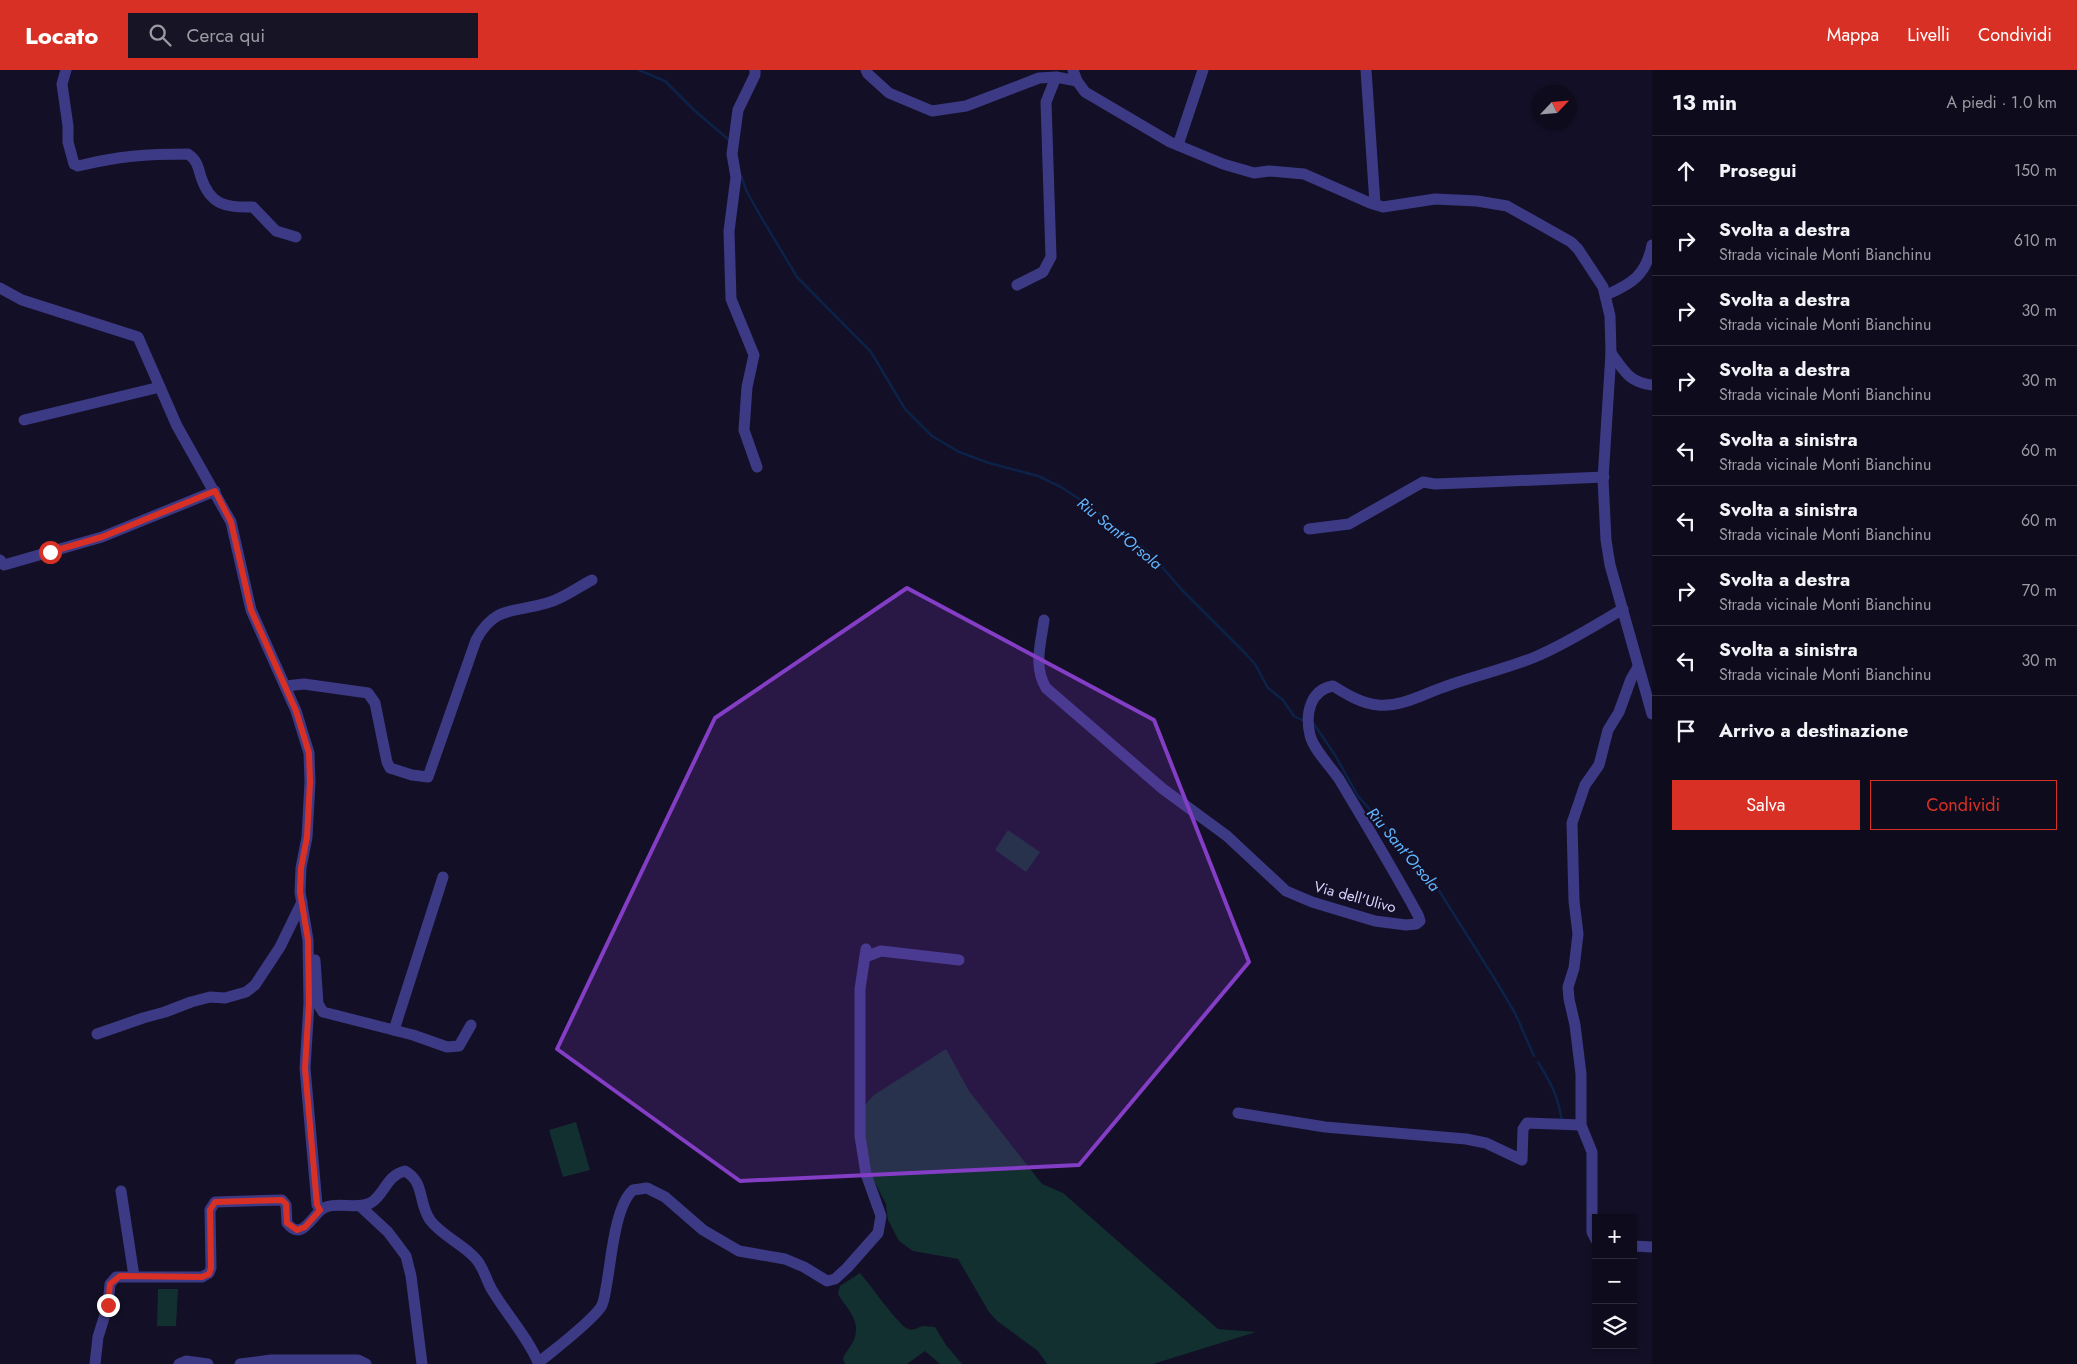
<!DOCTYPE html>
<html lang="it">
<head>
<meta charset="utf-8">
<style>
	:root { --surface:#0e0b1c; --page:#171425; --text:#f1f3f6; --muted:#9b9ba3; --line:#2e2b3b; --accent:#d93025 }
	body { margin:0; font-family:Jost,sans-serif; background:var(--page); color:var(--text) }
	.controls { position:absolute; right:15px; bottom:15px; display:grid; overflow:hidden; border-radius:0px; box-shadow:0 1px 4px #0004 }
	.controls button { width:45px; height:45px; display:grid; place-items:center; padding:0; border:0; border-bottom:1px solid var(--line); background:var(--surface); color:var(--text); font:25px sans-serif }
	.compass { position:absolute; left:1532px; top:15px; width:45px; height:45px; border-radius:50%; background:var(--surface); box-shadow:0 1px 4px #0004; rotate:64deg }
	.stop { position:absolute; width:15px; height:15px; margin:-11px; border:4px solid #d93025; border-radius:50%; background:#fff }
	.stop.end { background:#d93025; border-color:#fff; box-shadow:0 1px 5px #0008 }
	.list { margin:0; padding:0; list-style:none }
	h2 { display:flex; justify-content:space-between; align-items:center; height:65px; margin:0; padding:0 20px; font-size:21px }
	h2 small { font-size:16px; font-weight:400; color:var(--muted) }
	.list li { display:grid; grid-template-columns:32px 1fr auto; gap:15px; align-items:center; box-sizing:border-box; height:70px; padding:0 20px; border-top:1px solid var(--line) }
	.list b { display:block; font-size:19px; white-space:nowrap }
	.list p { margin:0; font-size:16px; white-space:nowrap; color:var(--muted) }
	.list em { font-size:16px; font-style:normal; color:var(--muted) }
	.actions { display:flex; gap:10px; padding:15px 20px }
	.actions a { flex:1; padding:11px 0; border:1px solid var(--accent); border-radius:0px; text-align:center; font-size:18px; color:var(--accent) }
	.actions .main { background:var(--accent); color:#fff }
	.icon { flex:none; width:28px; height:28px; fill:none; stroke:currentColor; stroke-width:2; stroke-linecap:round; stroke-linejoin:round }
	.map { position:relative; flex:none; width:1652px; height:1294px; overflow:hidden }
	header { display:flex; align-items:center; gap:30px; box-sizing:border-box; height:70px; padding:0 25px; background:var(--accent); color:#fff }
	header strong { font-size:24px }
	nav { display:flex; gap:28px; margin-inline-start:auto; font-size:18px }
	.search { width:350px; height:45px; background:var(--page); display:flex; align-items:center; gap:12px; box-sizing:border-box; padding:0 18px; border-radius:0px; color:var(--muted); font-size:19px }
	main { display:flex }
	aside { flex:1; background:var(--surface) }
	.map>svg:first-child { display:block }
	.green { fill:#12302f }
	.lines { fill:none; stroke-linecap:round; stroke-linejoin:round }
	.stream { stroke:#0c2248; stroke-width:2.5 }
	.minor { stroke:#3d3a85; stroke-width:11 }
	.route { stroke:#d93025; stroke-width:6 }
	.marked { fill:#843dc5; fill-opacity:0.2; stroke:#843dc5; stroke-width:4; stroke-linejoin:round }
	.labels { text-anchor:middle; stroke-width:4.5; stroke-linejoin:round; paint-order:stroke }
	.street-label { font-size:15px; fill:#d9d4ff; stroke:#130f26 }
	.water-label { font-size:16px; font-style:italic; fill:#62b6ff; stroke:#130f26 }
</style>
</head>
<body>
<header>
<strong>Locato</strong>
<div class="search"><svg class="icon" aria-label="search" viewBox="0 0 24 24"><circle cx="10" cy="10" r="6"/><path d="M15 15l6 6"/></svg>Cerca qui</div>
<nav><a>Mappa</a><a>Livelli</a><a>Condividi</a></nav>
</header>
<main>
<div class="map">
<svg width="1652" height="1294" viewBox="0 0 1652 1294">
	<rect width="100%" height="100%" fill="#130f26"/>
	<!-- green -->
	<g class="green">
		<path d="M1008 760 1040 782 1026 802 995 780Z"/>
		<path d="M946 979 969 1021 1042 1114 1063 1123 1218 1259 1256 1262 1153 1294H1047L1038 1281 997 1251 989 1242 958 1189 913 1181 899 1171 888 1150 886 1134 863 1089 860 1040 874 1025Z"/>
		<path d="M576 1052 590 1100 563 1107 549 1060Z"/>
		<path d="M860 1203C870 1214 898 1255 908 1259 915 1261 918 1257 923 1256 927 1256 932 1257 935 1257L946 1275 962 1294H940L925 1281 907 1294H845L843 1288C846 1282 854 1272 855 1267 860 1249 847 1239 838 1224L840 1216Z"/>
		<path d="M158 1219H178L176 1256H157Z"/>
	</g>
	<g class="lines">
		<!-- stream -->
		<g class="stream">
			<path d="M639 0 665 11 694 40 729 70"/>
			<path d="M741 106 747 122 761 147 797 207 871 282 905 339 932 366 959 382 989 393 1038 406 1061 417 1090 436 1151 484 1181 519 1244 582 1255 594 1268 618 1283 630 1294 646 1302 650"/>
			<path d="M1314 654 1335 685 1358 726 1433 811 1496 911 1515 943 1534 986"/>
			<path d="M1538 992C1551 1013 1558 1026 1562 1051"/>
		</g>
		<!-- minor -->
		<g class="minor">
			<path d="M66 0 62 14 68 56V72L74 94 78 96C119 86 146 84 188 84 197 90 198 97 201 107 210 135 226 138 253 137L276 161 296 167"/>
			<path d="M755 0V5L738 40 732 84 736 107 729 161 731 229 754 285 747 317 744 360 757 397"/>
			<path d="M866 0 868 4 889 23 932 41 966 36 1039 8 1056 7 1077 11"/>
			<path d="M1073 0 1077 11 1085 22 1170 72 1223 94 1254 103 1269 101 1304 104 1370 133 1383 137 1435 129 1477 131 1507 136 1571 172 1578 179 1603 217 1610 246 1611 283 1603 409 1606 470 1610 495 1652 644"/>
			<path d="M1366 0 1375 134"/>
			<path d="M1178 75 1203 0"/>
			<path d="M1017 215 1043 202 1051 187 1046 32 1056 7"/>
			<path d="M0 218 22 230 138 267 177 356 231 452 251 540 296 641 309 683 310 712 307 767 301 798 300 822 308 870 309 933 305 998 317 1135 320 1140"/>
			<path d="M1606 225C1632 214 1646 205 1652 175"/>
			<path d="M1611 283C1624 301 1629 312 1652 315"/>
			<path d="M24 350 160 317"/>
			<path d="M1309 459 1349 454 1423 412 1435 414 1486 412 1604 407"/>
			<path d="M0 490 4 495 102 467 215 421"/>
			<path d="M1044 550C1041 573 1033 596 1046 618L1163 719 1227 766 1286 821 1312 832 1375 851 1406 855 1416 854 1420 851 1418 845C1393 799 1366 754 1339 709 1331 697 1313 679 1310 665 1305 644 1310 620 1333 616 1346 624 1362 634 1378 635 1402 637 1423 624 1444 617 1474 606 1506 599 1535 587 1566 574 1594 556 1623 539"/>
			<path d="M286 616 304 614 368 623 375 633 387 692 390 698 412 705 428 707 476 570C495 535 514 543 547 533 563 529 578 517 592 510"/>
			<path d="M865 887 881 881 959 890"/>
			<path d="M315 890 318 934 323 942 413 965 447 977 459 976 471 955"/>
			<path d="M394 960 443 807"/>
			<path d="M97 964 143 948 165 942 191 932 210 927 225 928 246 922 255 915 280 877 302 832"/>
			<path d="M1238 1043 1325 1057 1466 1069 1486 1073 1522 1090 1523 1059 1527 1053 1581 1055"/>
			<path d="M121 1121 134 1206"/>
			<path d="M360 1136 388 1162 406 1186 411 1206 422 1294"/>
			<path d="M1596 1170 1592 1162V1082L1581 1055V1004L1575 955 1569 929 1568 917 1574 898 1578 864 1574 831 1572 753 1585 715 1599 695 1608 660 1619 642 1631 609 1638 597"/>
			<path d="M1633 1176 1652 1177"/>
			<path d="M538 1293C555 1279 590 1253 601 1237 604 1232 605 1224 606 1218 611 1194 614 1137 633 1120L647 1118 665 1127 703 1160 739 1181 785 1189 804 1197 827 1211 835 1209 847 1198 878 1163 881 1146 866 1104 860 1066V919L866 879"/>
			<path d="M95 1294 98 1267 108 1235 110 1214 116 1207H202L209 1203 211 1198 210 1140 215 1132 282 1130 286 1135 287 1153C303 1174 313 1141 326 1137 340 1132 359 1140 372 1132 385 1123 387 1105 405 1101 425 1112 418 1133 430 1150 442 1166 463 1174 476 1189 484 1198 486 1210 492 1220 507 1245 527 1266 539 1294"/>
			<path d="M179 1294 186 1291 208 1294"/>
			<path d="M240 1294 271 1290H358L366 1294"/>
		</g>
	</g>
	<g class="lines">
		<!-- route -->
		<path class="route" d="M50 482 102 467 215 421 231 452 251 540 296 641 309 683 310 712 307 767 301 798 300 822 308 870 309 933 305 998 317 1135 320 1140 305 1157 297 1160 287 1153 286 1134 282 1130 215 1132 210 1140 211 1198 209 1204 202 1207 120 1206 110 1214 108 1235"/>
	</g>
	<!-- marked area -->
	<path class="marked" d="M907 518 1154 650 1249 892 1079 1095 740 1111 557 979 715 648Z"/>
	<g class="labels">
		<!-- street labels -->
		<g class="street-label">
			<text transform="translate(1355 827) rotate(15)" y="5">Via dell'Ulivo</text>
		</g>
		<!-- water labels -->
		<g class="water-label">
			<text transform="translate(1120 463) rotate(39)" y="6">Riu Sant'Orsola</text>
			<text transform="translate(1404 779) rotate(50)" y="6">Riu Sant'Orsola</text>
		</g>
	</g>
</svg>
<div class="controls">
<button>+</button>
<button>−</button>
<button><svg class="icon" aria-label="layers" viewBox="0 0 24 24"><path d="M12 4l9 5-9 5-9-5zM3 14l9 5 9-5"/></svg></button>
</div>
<svg class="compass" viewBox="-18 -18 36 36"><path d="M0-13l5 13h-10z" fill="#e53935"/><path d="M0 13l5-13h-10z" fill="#9b9ba3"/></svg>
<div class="stop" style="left:50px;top:482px"></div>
<div class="stop end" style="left:108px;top:1235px"></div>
</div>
<aside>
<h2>13 min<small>A piedi · 1.0 km</small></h2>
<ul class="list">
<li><svg class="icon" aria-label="ahead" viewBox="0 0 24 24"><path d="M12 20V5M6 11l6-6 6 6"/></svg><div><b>Prosegui</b></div><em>150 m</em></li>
<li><svg class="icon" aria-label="right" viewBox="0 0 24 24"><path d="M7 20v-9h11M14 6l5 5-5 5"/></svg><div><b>Svolta a destra</b><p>Strada vicinale Monti Bianchinu</p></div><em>610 m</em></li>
<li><svg class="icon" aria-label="right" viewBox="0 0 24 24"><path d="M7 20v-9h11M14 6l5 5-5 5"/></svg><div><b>Svolta a destra</b><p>Strada vicinale Monti Bianchinu</p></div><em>30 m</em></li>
<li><svg class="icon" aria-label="right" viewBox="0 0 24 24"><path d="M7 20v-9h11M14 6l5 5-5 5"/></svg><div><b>Svolta a destra</b><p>Strada vicinale Monti Bianchinu</p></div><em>30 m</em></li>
<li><svg class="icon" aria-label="left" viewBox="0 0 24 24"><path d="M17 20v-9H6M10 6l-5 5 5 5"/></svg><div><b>Svolta a sinistra</b><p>Strada vicinale Monti Bianchinu</p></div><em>60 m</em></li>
<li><svg class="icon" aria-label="left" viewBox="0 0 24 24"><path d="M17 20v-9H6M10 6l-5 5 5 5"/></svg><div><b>Svolta a sinistra</b><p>Strada vicinale Monti Bianchinu</p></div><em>60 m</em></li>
<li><svg class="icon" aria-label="right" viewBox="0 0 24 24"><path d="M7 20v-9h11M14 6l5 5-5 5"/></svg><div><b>Svolta a destra</b><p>Strada vicinale Monti Bianchinu</p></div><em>70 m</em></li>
<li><svg class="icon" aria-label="left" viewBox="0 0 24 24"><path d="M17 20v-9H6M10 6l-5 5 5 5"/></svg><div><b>Svolta a sinistra</b><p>Strada vicinale Monti Bianchinu</p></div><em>30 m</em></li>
<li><svg class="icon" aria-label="arrive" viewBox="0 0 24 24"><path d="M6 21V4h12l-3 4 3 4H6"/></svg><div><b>Arrivo a destinazione</b></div></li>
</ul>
<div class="actions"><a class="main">Salva</a><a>Condividi</a></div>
</aside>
</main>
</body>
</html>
